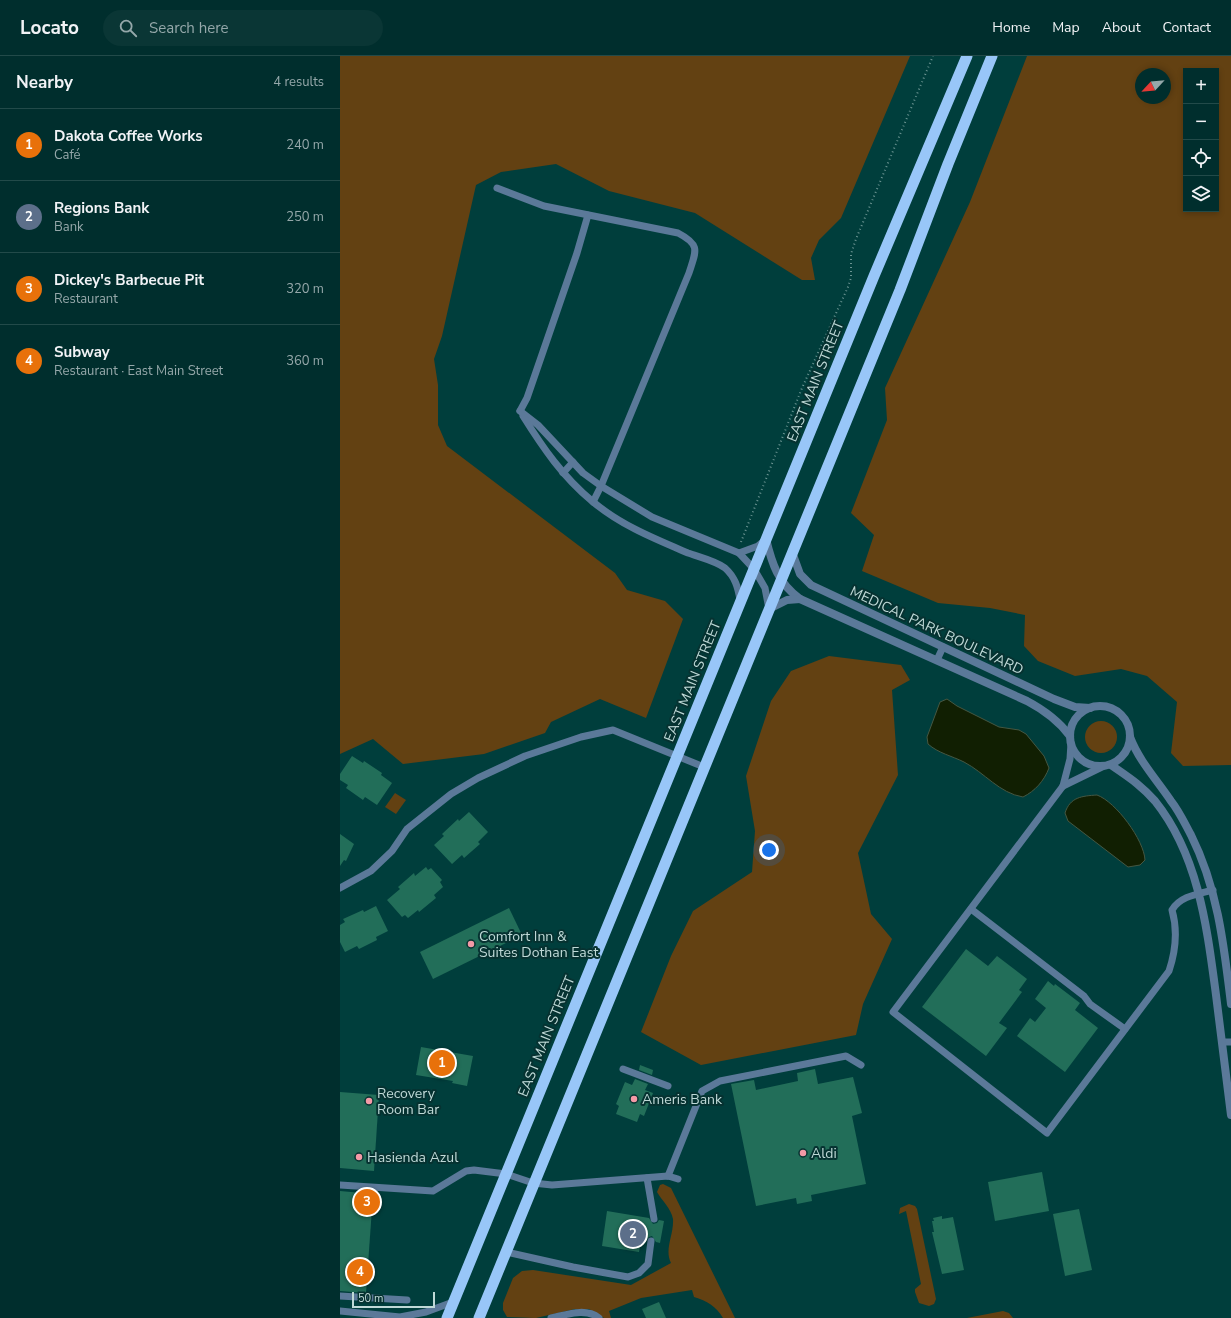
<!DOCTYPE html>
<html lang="en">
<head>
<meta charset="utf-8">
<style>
	:root { --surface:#002e2d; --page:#0a3635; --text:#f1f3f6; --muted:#95a8aa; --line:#224a49; --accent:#f49aa6 }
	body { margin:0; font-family:"Nunito Sans",sans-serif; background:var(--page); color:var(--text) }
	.controls { position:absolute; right:12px; top:12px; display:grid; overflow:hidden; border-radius:0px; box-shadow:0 2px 6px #0003 }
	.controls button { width:36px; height:36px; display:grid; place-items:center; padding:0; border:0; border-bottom:1px solid var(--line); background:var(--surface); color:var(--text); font:20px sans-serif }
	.compass { position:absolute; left:795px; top:12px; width:36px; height:36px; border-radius:50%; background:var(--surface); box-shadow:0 2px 6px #0003; rotate:244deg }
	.scale { position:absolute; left:12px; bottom:10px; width:83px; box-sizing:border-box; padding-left:4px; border:2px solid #bfd9d7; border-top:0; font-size:11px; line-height:14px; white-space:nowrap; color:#bfd9d7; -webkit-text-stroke:3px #063231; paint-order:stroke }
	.you { position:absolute; left:429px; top:794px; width:14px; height:14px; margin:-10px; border:3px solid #fff; border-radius:50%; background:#1a73e8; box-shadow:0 0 0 6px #1a73e833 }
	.badge { display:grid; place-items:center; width:26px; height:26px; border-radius:50%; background:var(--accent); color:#fff; font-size:13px; font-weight:700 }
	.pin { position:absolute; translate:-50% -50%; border:2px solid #fff; box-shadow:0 1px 4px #0006 }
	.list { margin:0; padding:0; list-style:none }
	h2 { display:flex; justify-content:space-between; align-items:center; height:52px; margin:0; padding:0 16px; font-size:17px }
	h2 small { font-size:13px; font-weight:400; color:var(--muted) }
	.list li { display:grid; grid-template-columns:26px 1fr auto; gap:12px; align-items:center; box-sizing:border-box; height:72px; padding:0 16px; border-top:1px solid var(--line) }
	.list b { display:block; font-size:15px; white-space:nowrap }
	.list p { margin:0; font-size:13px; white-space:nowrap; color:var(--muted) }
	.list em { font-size:13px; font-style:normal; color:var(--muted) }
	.icon { flex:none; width:22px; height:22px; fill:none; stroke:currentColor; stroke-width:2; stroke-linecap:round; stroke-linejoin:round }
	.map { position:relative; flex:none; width:891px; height:1262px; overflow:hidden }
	header { display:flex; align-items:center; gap:24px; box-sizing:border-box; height:56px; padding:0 20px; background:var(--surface); border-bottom:1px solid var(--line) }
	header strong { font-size:19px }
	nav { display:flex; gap:22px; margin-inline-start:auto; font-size:14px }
	.search { width:280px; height:36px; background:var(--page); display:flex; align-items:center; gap:10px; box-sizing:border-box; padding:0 14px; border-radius:22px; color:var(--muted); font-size:15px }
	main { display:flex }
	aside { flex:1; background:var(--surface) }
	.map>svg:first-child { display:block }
	.green { fill:#634112; fill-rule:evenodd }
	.water { fill:#111f02; stroke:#455742 }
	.building { fill:#226e59 }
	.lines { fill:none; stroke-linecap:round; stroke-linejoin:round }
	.path { stroke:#699391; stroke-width:2; stroke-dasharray:1 3; stroke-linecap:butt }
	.service { stroke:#5b7999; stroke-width:7 }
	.minor { stroke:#5b7999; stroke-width:8 }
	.trunk { stroke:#98c6f8; stroke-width:11 }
	.poi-dot { fill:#f49aa6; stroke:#063231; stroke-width:1.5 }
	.labels { text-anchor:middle; stroke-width:4; stroke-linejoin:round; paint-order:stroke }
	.street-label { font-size:14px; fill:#bfd9d7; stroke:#063231 }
	.poi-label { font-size:14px; fill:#bfd9d7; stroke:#063231; text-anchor:start }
</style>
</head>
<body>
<header>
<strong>Locato</strong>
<div class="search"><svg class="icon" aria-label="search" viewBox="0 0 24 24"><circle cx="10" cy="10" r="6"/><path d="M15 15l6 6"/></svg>Search here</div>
<nav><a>Home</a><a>Map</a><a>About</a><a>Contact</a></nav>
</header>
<main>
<aside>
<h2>Nearby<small>4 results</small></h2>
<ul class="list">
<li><span class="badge" style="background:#e8710a">1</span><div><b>Dakota Coffee Works</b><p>Café</p></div><em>240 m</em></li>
<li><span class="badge" style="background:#5c6f8a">2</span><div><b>Regions Bank</b><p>Bank</p></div><em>250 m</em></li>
<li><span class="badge" style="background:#e8710a">3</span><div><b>Dickey's Barbecue Pit</b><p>Restaurant</p></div><em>320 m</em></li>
<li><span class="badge" style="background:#e8710a">4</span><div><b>Subway</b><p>Restaurant · East Main Street</p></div><em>360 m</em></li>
</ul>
</aside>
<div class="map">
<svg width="891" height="1262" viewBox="0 0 891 1262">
	<rect width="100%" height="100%" fill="#003e3c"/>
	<!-- green -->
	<g class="green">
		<path d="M0 0H570L501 162 479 184 471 202 475 224H462L355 157 269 135 216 108 161 116 136 129 102 280 94 303 98 329V369L107 390 275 517 287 534 325 545 343 563 306 662 260 643 211 666 205 677 144 698 63 708 33 683 0 698Z"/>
		<path d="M687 0H891V709L843 710 831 697 837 646 807 620 781 613 735 620 698 605 684 590 685 559 650 552 598 547 522 515 534 479 511 457 547 364 545 332 630 146ZM846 15H876V153H846ZM801 18H825V42H801Z"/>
		<path d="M489 600 561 609 570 624 552 634 558 719 518 797 531 858 552 883 523 948 516 979 361 1009 301 976 331 900 353 855 412 816 415 775 406 720 431 645 451 615Z"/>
		<circle cx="761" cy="681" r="16"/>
		<path d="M55 737 66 744 56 758 45 751Z"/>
		<path d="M323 1128 331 1132 395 1262H383C376 1250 367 1245 354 1241L352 1234 301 1242 269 1255 271 1262H264L249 1253H235L196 1262 167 1261 163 1254V1247L173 1222 182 1215 193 1214 291 1229 331 1207C324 1193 334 1179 333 1163 331 1152 322 1145 317 1136L320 1129Z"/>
		<path d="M569 1148 575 1150 577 1153 596 1243 594 1248 589 1250 579 1247 575 1236V1233L581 1228 566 1155 559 1158 560 1152Z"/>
		<path d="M663 1255 669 1257 673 1262H627Z"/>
	</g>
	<!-- water -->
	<g class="water">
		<path d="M607 643 617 650 659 671 679 674 686 678 704 700 709 712C704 725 695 735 683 741 659 737 645 717 624 706 612 700 598 697 588 688L587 681 600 646Z"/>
		<path d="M757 739C776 746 804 784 805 804L800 809 788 811 728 765 725 757C730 741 742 740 757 739Z"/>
	</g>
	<!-- building -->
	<g class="building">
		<path d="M12 700 23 707 24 705 42 717 41 719 52 727 37 749 25 741 23 744 6 732 8 729 0 724V718Z"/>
		<path d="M129 756 148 776 138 786 140 788 124 802 122 799 112 808 94 789 104 780 102 778 118 763 119 765Z"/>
		<path d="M0 778 14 788 6 805 4 804 0 810Z"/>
		<path d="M86 811 88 814 91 812 102 824 100 826 103 831 94 839 96 842 79 856 78 854 68 862 65 859 62 861 47 844 60 833 58 831 74 817 75 820Z"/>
		<path d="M36 850 48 875 36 881 37 884 19 893 17 890 5 896 0 886V869L5 866 3 863 23 854 24 856Z"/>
		<path d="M169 852 182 879 93 923 80 896Z"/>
		<path d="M626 893 648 910 657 900 687 923 679 934 682 936 659 967 667 972 646 1000 582 951Z"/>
		<path d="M708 925 714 930 715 928 740 947 735 954 758 972 725 1016 677 980 690 962 695 966 706 952 695 943Z"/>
		<path d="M81 991 133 1000 127 1030 112 1027 113 1025 76 1019Z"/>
		<path d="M300 1009 313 1014 312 1019 299 1014Z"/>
		<path d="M475 1013 478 1028 513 1021 522 1057 512 1060 526 1128 471 1139 472 1145 457 1148 456 1142 416 1150 391 1028 414 1024 416 1034 458 1025 457 1017Z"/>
		<path d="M295 1023 308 1028 305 1034 313 1037 304 1060 300 1058 297 1066 276 1058 279 1050 276 1048 285 1026 292 1029Z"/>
		<path d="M0 1036 39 1039 34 1115 0 1112Z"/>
		<path d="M702 1116 709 1155 655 1165 648 1126Z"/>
		<path d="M0 1135 33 1138 26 1237 0 1235Z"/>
		<path d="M739 1153 752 1214 725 1220 713 1158Z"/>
		<path d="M267 1155 309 1162 313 1168 317 1167 319 1164 324 1165 320 1187 316 1186 312 1180 309 1181 306 1184 301 1183 299 1196 262 1190Z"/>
		<path d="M602 1160V1163L613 1161 624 1214 602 1218 592 1176H594L592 1165H594L593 1162Z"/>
		<path d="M319 1246 326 1262H306L302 1253Z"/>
	</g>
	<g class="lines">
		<!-- path -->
		<path class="path" d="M401 486 462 332 508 231 511 222V198L516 183 593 0"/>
		<!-- service -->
		<g class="service">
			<path d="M157 132 204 150 338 177C361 189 356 195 349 217L261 430 253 446"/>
			<path d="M180 355 198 369 243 417 261 430 312 461 399 497 414 513 425 532 429 553"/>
			<path d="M180 355 187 342 237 197 248 159"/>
			<path d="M183 360C203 392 223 421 252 445 280 469 315 483 348 497 359 501 376 505 385 512 395 521 398 531 400 544"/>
			<path d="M223 417 233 406"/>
			<path d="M399 497 418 490 424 485"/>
			<path d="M597 604 603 591"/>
			<path d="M731 687 730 703 723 730 553 956 707 1077 829 915C836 894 838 875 832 854 840 840 858 838 873 834"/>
			<path d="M723 730 764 710"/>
			<path d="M0 832 31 815 52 795 67 773 111 738 138 722 185 700 241 681 273 674 364 711"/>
			<path d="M631 853 744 940 750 948 785 973"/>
			<path d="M882 986H891"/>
			<path d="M283 1013 328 1030"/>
			<path d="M328 1120 362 1035 380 1025 506 1000 521 1009"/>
			<path d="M307 1122 314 1163"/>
			<path d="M0 1129 93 1135 126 1115 134 1114 166 1118 193 1127 212 1129 328 1120 338 1123"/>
			<path d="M166 1196 233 1211 288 1221 299 1217 308 1208 311 1185"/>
			<path d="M0 1240 67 1244"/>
			<path d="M0 1255 60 1261 86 1256 113 1246"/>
			<path d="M211 1262C226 1259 245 1251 259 1262"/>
		</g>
		<!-- minor -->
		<g class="minor">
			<path d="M426 483C432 508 438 527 460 543L687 645C704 654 718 664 730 680"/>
			<path d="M452 496 460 518 471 529 714 643 735 651 750 652"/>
			<path d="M429 553 447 544 460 543"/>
			<circle cx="760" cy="680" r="30"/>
			<path d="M790 681C799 705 817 724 831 745 839 755 845 768 851 779 878 833 884 890 891 948"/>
			<path d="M771 709C788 721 800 728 815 745 859 800 867 872 876 939 881 979 886 1019 891 1059"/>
		</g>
		<!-- trunk -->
		<g class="trunk">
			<path d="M107 1262 534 220 627 0"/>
			<path d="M139 1262 560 234 608 108 652 0"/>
		</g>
	</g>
	<!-- markers -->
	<g class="poi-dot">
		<circle cx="131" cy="888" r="4"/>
		<circle cx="294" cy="1043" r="4"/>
		<circle cx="29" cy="1045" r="4"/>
		<circle cx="463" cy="1097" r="4"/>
		<circle cx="19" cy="1101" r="4"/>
	</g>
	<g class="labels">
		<!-- street labels -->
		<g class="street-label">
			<text transform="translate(475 325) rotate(-68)" y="5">EAST MAIN STREET</text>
			<text transform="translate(597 574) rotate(25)" y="5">MEDICAL PARK BOULEVARD</text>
			<text transform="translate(352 625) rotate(-68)" y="5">EAST MAIN STREET</text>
			<text transform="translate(206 980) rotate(-68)" y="5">EAST MAIN STREET</text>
		</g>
		<!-- poi labels -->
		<g class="poi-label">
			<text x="139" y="885">Comfort Inn &amp;<tspan x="139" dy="16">Suites Dothan East</tspan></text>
			<text x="37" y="1042">Recovery<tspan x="37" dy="16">Room Bar</tspan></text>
			<text x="302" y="1048">Ameris Bank</text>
			<text x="471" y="1102">Aldi</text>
			<text x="27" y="1106">Hasienda Azul</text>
		</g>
	</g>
</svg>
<div class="controls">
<button>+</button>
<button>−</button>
<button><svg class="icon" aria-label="locate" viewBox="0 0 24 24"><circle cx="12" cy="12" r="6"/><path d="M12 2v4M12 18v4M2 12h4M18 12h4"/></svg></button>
<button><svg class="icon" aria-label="layers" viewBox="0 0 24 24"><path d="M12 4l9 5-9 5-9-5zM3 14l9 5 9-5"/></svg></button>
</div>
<svg class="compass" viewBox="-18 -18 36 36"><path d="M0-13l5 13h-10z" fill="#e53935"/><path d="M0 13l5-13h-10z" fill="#95a8aa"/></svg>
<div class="scale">50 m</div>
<div class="you"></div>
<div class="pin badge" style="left:102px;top:1007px;background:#e8710a">1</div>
<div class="pin badge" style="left:293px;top:1178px;background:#5c6f8a">2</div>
<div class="pin badge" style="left:27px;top:1146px;background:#e8710a">3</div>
<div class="pin badge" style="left:20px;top:1216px;background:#e8710a">4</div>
</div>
</main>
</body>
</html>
